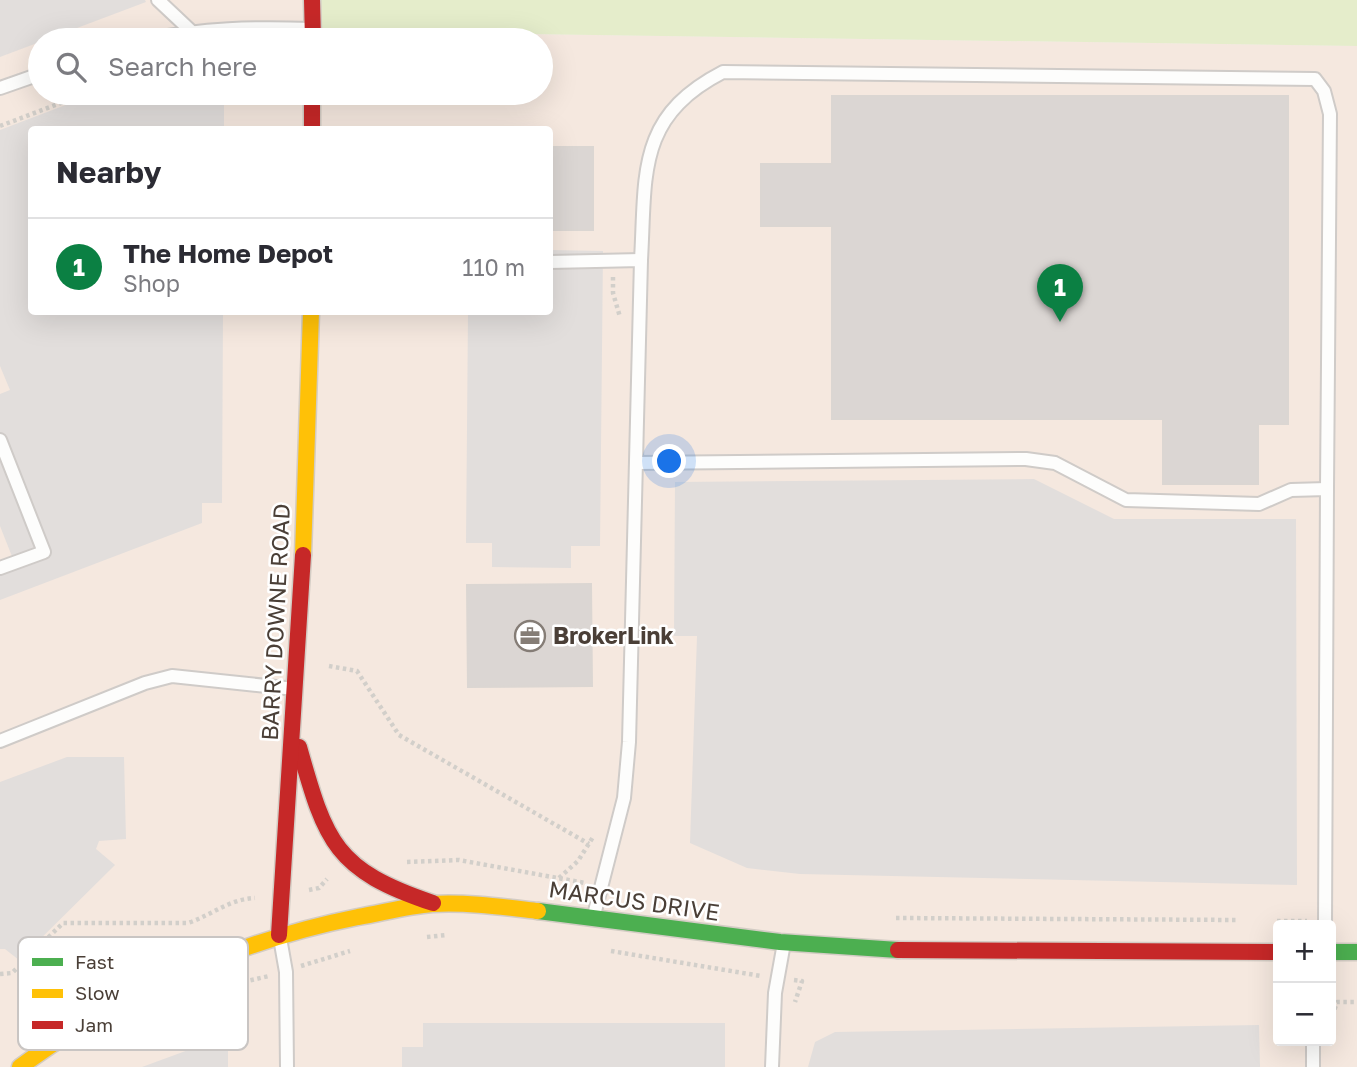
<!DOCTYPE html>
<html lang="en">
<head>
<meta charset="utf-8">
<style>
	:root { --surface:#fff; --page:#f2f2f3; --text:#2b2b33; --muted:#7c7c81; --line:#e1e1e2; --accent:#0b8043 }
	body { margin:0; font-family:"Golos Text",sans-serif; background:var(--page); color:var(--text) }
	.controls { position:absolute; right:21px; bottom:21px; display:grid; overflow:hidden; border-radius:7px; box-shadow:0 7px 28px #0002 }
	.controls button { width:63px; height:63px; display:grid; place-items:center; padding:0; border:0; border-bottom:2px solid var(--line); background:var(--surface); color:var(--text); font:35px sans-serif }
	.you { position:absolute; left:670px; top:462px; width:24px; height:24px; margin:-18px; border:5px solid #fff; border-radius:50%; background:#1a73e8; box-shadow:0 0 0 10px #1a73e833 }
	.badge { display:grid; place-items:center; width:46px; height:46px; border-radius:50%; background:var(--accent); color:#fff; font-size:23px; font-weight:700 }
	.pin { position:absolute; translate:-50% -58px; filter:drop-shadow(0 2px 4px #0008) }
	.pin::after { content:''; position:absolute; top:37px; width:24px; height:21px; background:inherit; clip-path:polygon(0 0,100% 0,50% 100%) }
	.list { margin:0; padding:0; list-style:none }
	h2 { display:flex; justify-content:space-between; align-items:center; height:91px; margin:0; padding:0 28px; font-size:30px }
	h2 small { font-size:23px; font-weight:400; color:var(--muted) }
	.list li { display:grid; grid-template-columns:46px 1fr auto; gap:21px; align-items:center; box-sizing:border-box; height:98px; padding:0 28px; border-top:2px solid var(--line) }
	.list b { display:block; font-size:26px; white-space:nowrap }
	.list p { margin:0; font-size:23px; white-space:nowrap; color:var(--muted) }
	.list em { font-size:23px; font-style:normal; color:var(--muted) }
	.icon { flex:none; width:38px; height:38px; fill:none; stroke:currentColor; stroke-width:2; stroke-linecap:round; stroke-linejoin:round }
	.map { position:relative; flex:none; width:1357px; height:1067px; overflow:hidden }
	.search { position:absolute; background:var(--surface); box-shadow:0 7px 28px #0002; left:28px; top:28px; width:525px; height:77px; display:flex; align-items:center; gap:18px; box-sizing:border-box; padding:0 24px; border-radius:38px; color:var(--muted); font-size:26px }
	.panel { position:absolute; background:var(--surface); box-shadow:0 7px 28px #0002; left:28px; top:126px; width:525px; height:189px; border-radius:7px }
	.map>svg:first-child { display:block }
	.commercial { fill:#f5e8df; fill-rule:evenodd }
	.green { fill:#e5edcb }
	.parking { fill:#e2dedc }
	.building { fill:#dbd6d3; stroke:#dbd6d2; stroke-width:2 }
	.lines { fill:none; stroke-linecap:round; stroke-linejoin:round }
	.lane-casing { stroke:#cfcbc8; stroke-width:16 }
	.fast-casing { stroke:#d3ccc4; stroke-width:19 }
	.slow-casing { stroke:#d3ccc4; stroke-width:19 }
	.jam-casing { stroke:#d3ccc4; stroke-width:19 }
	.path { stroke:#d2cfca; stroke-width:4.5; stroke-dasharray:3.5 3.5; stroke-linecap:butt }
	.lane { stroke:#fdfdfc; stroke-width:12 }
	.fast { stroke:#4caf50; stroke-width:16 }
	.slow { stroke:#ffc107; stroke-width:16 }
	.jam { stroke:#c62828; stroke-width:16 }
	.labels { text-anchor:middle; stroke-width:5; stroke-linejoin:round; paint-order:stroke }
	.street-label { font-size:23px; fill:#4a3f37; stroke:#fff }
	.poi-label { font-size:23px; font-weight:bold; fill:#4a3f37; stroke:#fff; text-anchor:start }
	.key { fill:#fff; stroke:#c9c5c3; stroke-width:2 }
	.key-label { font-size:19px; fill:#4a3f37 }
</style>
</head>
<body>
<div class="map">
<svg width="1357" height="1067" viewBox="0 0 1357 1067">
	<rect width="100%" height="100%" fill="#f2efec"/>
	<!-- commercial -->
	<path class="commercial" d="M0 0H310L312 31 1357 46V1067H0ZM40 40H541V93H40ZM32 130H550V312H32ZM1278 925H1331V1041H1278Z"/>
	<!-- green -->
	<path class="green" d="M310 0H1357V46L311 31Z"/>
	<!-- parking -->
	<g class="parking">
		<path d="M0 0H145L146 2 0 57Z"/>
		<path d="M97 93H224V129L32 130V312H223L222 503H202V523L0 600V576L17 569 0 526V394L10 390 0 366V130Z"/>
		<path d="M550 250 603 251 600 546H571V568L492 567V543H466L468 312H550Z"/>
		<path d="M1034 479 1114 519H1296L1297 885 800 874 747 868 690 843 697 636H674L675 482Z"/>
		<path d="M67 757H124L126 839 99 841 96 849 115 865 19 960 5 949H0V782Z"/>
		<path d="M423 1023H725V1067H402V1047H423Z"/>
		<path d="M1259 1025 1260 1067H808L815 1042 835 1032Z"/>
		<path d="M228 1047V1067H142L191 1049Z"/>
	</g>
	<!-- building -->
	<g class="building">
		<path d="M832 96H1288V424H1258V484H1163V419H832V226H761V164H832Z"/>
		<rect x="550" y="147" width="43" height="83"/>
		<path d="M591 584 592 686 468 687 467 585Z"/>
	</g>
	<g class="lines">
		<!-- lane casing -->
		<g class="lane-casing">
			<g id="lane">
				<path d="M158 0 191 31"/>
				<path d="M146 40C204 28 253 27 312 29"/>
				<path d="M0 88 40 74"/>
				<path d="M641 260C646 174 636 117 723 72L1315 79 1324 91 1330 114 1327 489"/>
				<path d="M550 262 641 260 629 742 624 798 594 915"/>
				<path d="M0 440 44 552 0 568"/>
				<path d="M636 463 1026 459 1055 463 1126 500 1259 504 1291 490 1327 489 1325 925"/>
				<path d="M0 741 145 683 172 676 295 689"/>
				<path d="M280 938 286 972 287 1067"/>
				<path d="M1313 1041V1067"/>
				<path d="M772 1067 775 993 784 943"/>
			</g>
		</g>
		<!-- fast casing -->
		<g class="fast-casing">
			<g id="fast">
				<path d="M538 911 780 942 898 950"/>
				<path d="M1331 952H1357"/>
			</g>
		</g>
		<!-- slow casing -->
		<g class="slow-casing">
			<g id="slow">
				<path d="M303 555 311 312"/>
				<path d="M20 1067C122 992 233 942 358 917 382 913 407 906 432 904 467 902 503 907 538 911"/>
			</g>
		</g>
		<!-- jam casing -->
		<g class="jam-casing">
			<g id="jam">
				<path d="M312 0 313 40"/>
				<path d="M312 93V130"/>
				<path d="M299 747C326 843 335 870 433 903"/>
				<path d="M279 935 303 555"/>
				<path d="M898 950 1278 952"/>
			</g>
		</g>
		<!-- path -->
		<g class="path">
			<path d="M0 126 87 93"/>
			<path d="M613 277V293L620 317"/>
			<path d="M329 666 357 671 399 735 589 844"/>
			<path d="M407 862 459 860 585 883"/>
			<path d="M559 878 578 861 593 837"/>
			<path d="M309 890 319 888 327 879"/>
			<path d="M896 918 1237 920"/>
			<path d="M1277 921H1307"/>
			<path d="M427 937 446 935"/>
			<path d="M611 951 761 976"/>
			<path d="M301 966 350 951"/>
			<path d="M0 974 12 973 63 923H188C212 915 229 899 255 898"/>
			<path d="M794 980 802 981 795 1002"/>
			<path d="M230 985 269 976"/>
			<path d="M1333 1037V1014L1337 1002H1357"/>
		</g>
		<!-- lane -->
		<use href="#lane" class="lane"/>
		<!-- fast -->
		<use href="#fast" class="fast"/>
		<!-- slow -->
		<use href="#slow" class="slow"/>
		<!-- jam -->
		<use href="#jam" class="jam"/>
	</g>
	<!-- icons -->
	<defs>
		<g id="office-ring" transform="scale(1.575)"><circle r="9.5" fill="#fff" stroke="#857d76" stroke-width="1.5"/><path d="M-6-3h4V-5.5h4V-3h4V5H-6ZM-1-4.5V-3h2v-1.5ZM-6 0V1H6V0Z" fill="#857d76"/></g>
	</defs>
	<g fill-rule="evenodd">
		<use href="#office-ring" x="530" y="636"/>
	</g>
	<g class="labels">
		<!-- street labels -->
		<g class="street-label">
			<text transform="translate(276 622) rotate(-87)" y="8">BARRY DOWNE ROAD</text>
			<text transform="translate(634 901) rotate(8)" y="8">MARCUS DRIVE</text>
		</g>
		<!-- poi labels -->
		<g class="poi-label">
			<text x="553" y="644">BrokerLink</text>
		</g>
	</g>
	<!-- legend -->
	<rect x="18" y="937" width="230" height="113" rx="10" class="key"/>
	<rect x="32" y="958" width="31" height="8" fill="#4caf50"/>
	<rect x="32" y="989" width="31" height="9" fill="#ffc107"/>
	<rect x="32" y="1021" width="31" height="8" fill="#c62828"/>
	<g class="key-label">
		<text x="75" y="969">Fast</text>
		<text x="75" y="1000">Slow</text>
		<text x="75" y="1032">Jam</text>
	</g>
</svg>
<div class="controls">
<button>+</button>
<button>−</button>
</div>
<div class="you"></div>
<div class="pin badge" style="left:1060px;top:322px">1</div>
<div class="search"><svg class="icon" aria-label="search" viewBox="0 0 24 24"><circle cx="10" cy="10" r="6"/><path d="M15 15l6 6"/></svg>Search here</div>
<section class="panel">
<h2>Nearby<small></small></h2>
<ul class="list">
<li><span class="badge">1</span><div><b>The Home Depot</b><p>Shop</p></div><em>110 m</em></li>
</ul>
</section>
</div>
</body>
</html>
